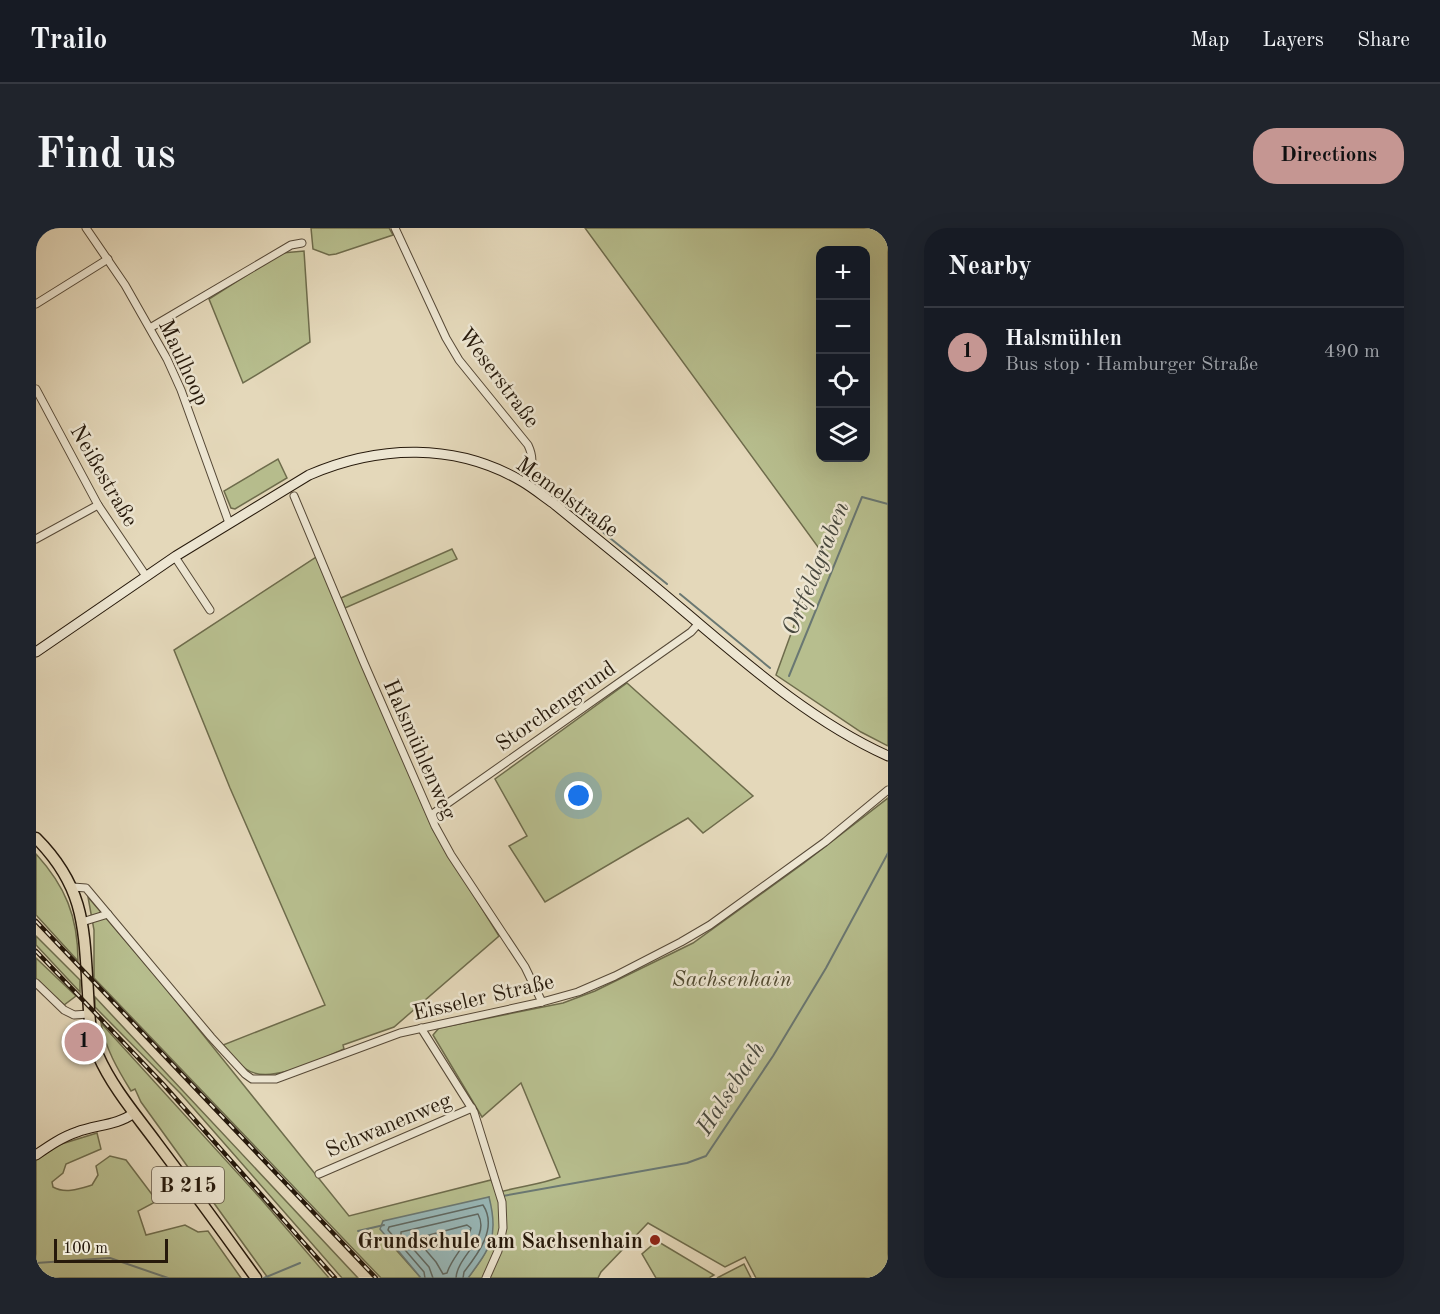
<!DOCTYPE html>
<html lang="en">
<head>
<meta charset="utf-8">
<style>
	:root { --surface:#171b24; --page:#20242c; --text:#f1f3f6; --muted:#9ea1a6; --line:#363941; --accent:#c59692 }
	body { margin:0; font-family:"Old Standard TT",serif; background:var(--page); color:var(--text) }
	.controls { position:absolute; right:18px; top:18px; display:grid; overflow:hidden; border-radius:12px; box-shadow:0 6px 24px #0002 }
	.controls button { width:54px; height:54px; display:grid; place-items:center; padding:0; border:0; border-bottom:2px solid var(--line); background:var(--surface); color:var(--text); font:30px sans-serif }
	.scale { position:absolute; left:18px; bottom:15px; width:114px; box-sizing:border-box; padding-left:6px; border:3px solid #26190b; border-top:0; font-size:16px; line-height:21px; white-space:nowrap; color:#26190b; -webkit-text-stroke:4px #ede6d2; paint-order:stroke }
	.you { position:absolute; left:543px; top:568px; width:21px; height:21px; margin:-15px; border:4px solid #fff; border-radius:50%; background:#1a73e8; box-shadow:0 0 0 9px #1a73e833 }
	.badge { display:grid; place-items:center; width:39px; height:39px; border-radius:50%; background:var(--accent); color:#111; font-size:20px; font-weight:700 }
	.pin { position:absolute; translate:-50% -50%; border:3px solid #fff; box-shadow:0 2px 6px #0006 }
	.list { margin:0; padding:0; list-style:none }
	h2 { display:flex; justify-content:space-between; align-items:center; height:78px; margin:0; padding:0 24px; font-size:26px }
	h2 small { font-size:20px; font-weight:400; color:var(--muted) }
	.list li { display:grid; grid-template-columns:39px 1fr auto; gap:18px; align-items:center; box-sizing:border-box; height:90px; padding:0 24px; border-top:2px solid var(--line) }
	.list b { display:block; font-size:22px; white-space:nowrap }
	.list p { margin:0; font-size:20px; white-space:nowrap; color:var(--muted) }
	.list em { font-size:20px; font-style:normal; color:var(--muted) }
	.icon { flex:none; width:33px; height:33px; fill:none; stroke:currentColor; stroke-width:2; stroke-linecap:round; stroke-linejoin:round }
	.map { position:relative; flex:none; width:852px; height:1050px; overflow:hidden; border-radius:24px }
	header { display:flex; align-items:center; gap:36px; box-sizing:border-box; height:84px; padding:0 30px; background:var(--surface); border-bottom:2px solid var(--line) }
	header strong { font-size:28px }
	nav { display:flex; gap:33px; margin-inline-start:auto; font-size:21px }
	.intro { display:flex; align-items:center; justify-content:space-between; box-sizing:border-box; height:144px; padding:0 36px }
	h1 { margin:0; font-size:42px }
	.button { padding:15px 27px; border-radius:24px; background:var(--accent); color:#111; font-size:21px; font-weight:700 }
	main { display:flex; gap:36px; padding:0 36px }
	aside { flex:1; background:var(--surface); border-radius:24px; box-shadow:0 6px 24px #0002 }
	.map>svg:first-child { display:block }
	.green { fill:#b7be8e; stroke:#6e6c4c; stroke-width:1.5; fill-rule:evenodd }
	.water { fill:#98b8b9; stroke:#6a7873; stroke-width:1.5 }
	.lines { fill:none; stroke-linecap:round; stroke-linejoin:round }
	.shore { stroke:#5f6862; stroke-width:1.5 }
	.stream { stroke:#6a7873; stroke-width:2 }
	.street-casing { stroke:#564937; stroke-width:9 }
	.secondary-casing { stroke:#26190b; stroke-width:11 }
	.primary-casing { stroke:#26190b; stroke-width:13 }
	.street { stroke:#ede6d2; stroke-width:7 }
	.secondary { stroke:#ede6d2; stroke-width:9 }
	.primary { stroke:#e4d8ba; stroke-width:10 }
	.rail-casing { stroke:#26190b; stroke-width:4.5 }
	.rail { stroke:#ede6d2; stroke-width:2; stroke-dasharray:7; stroke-linecap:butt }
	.poi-dot { fill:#8f2418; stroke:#ede6d2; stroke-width:2 }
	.labels { text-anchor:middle; stroke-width:5; stroke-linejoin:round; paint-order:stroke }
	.shield { fill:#ede6d2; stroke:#625647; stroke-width:1.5 }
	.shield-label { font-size:21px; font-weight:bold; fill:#26190b }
	.street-label { font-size:22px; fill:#26190b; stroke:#ede6d2 }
	.park-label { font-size:22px; font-style:italic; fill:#524b32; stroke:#ede6d2 }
	.poi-label { font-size:22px; font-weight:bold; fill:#26190b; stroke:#ede6d2; text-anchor:end }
	.water-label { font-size:24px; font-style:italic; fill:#48493f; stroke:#ede6d2 }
</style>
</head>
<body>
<header>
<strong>Trailo</strong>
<nav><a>Map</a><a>Layers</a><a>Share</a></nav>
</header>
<div class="intro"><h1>Find us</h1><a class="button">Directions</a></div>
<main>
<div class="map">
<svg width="852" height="1050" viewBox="0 0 852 1050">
	<rect width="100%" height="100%" fill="#e4d8ba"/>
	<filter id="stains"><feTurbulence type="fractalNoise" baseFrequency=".00333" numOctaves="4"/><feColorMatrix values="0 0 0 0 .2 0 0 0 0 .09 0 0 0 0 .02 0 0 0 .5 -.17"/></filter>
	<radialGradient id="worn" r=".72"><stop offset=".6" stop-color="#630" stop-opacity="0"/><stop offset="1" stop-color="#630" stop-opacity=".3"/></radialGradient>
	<!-- green -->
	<g class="green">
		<path d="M275 0H353L357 7 300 26 293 27 277 21Z"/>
		<path d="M549 0H852V518L825 504 740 447 785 323ZM830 22V230H784V22Z"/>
		<path d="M268 23 274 114 207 155 173 71 246 25Z"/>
		<path d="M242 231 251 250 199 281 195 280 188 263Z"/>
		<path d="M416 321 421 331 309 380 305 370Z"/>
		<path d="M280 329 397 602 463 708 358 799 307 817 308 821C284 831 233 858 210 841 201 835 194 825 187 817L289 777 194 560 138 422Z"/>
		<path d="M591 455 717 568 667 605 652 590 509 674 473 618 491 608 459 551Z"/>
		<path d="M852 570V1050H720L709 1029 689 1039 612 995 565 1044 562 1050H432C458 1014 458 1013 453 969L354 1015 385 1050H345L58 750V702L52 669 123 752 313 988 455 952 461 965C482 958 504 957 524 949L485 855 446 889 397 807 403 800 527 775 559 763 657 715 768 635Z"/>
		<path d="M0 626C29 658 42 688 42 733L0 687Z"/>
		<path d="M0 708 44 752V764L0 717Z"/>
		<path d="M0 730 40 768 28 777 0 751Z"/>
		<path d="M59 769 322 1050H306L145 866 59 779Z"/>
		<path d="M65 795 225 971 293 1050H232L105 874 99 861 95 863C82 842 69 820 65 795Z"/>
		<path d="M61 905 65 921 30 936 27 945 16 954 17 959C29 966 43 961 56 957L62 947 60 938 74 928 90 932 121 973 102 983 110 1007 149 997 162 1004 172 1003 205 1050H0V930L19 918Z"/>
		<path d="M621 1013 678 1047 673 1050H620L606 1026Z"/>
		<path d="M708 1036 715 1050H681Z"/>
	</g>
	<!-- water -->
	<path class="water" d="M453 969C463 1008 455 1019 432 1050H385L344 1001 347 993Z"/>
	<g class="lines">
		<!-- shore -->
		<g class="shore">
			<path d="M431 997 435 1000C431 1017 416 1029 411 1045L407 1046 400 1034 382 1013V1010Z"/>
			<path d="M389 1050 388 1044 352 1002 353 999 447 977C462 1000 442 1026 428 1044L427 1050"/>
			<path d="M397 1050 393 1039 365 1007V1004L442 986C455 1010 421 1028 420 1050"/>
		</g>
		<!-- stream -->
		<g class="stream">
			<path d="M534 270 569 306 631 356"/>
			<path d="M644 366 734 440"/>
			<path d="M753 448 826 269 852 276"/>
			<path d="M467 968 651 935 670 928 737 828 790 740 852 625"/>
			<path d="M322 1003 348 997"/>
			<path d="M0 1035 74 1030 132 1050"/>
			<path d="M228 1050 264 1035"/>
		</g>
		<!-- street casing -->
		<g class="street-casing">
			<g id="street">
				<path d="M50 0 89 57 131 131 145 162 193 295"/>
				<path d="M359 0 410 110 423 132 492 217C499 232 496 240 488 254"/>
				<path d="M0 76 72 31"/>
				<path d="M114 100 255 17 266 15"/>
				<path d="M0 161 62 277 110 348"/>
				<path d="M258 268 328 435 399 598 415 627 489 739 506 774"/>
				<path d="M0 311 62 277"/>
				<path d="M139 329 174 382"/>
				<path d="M395 587 655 404 663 395"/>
				<path d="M37 659 50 660 175 809 209 846 216 851H240L364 805 506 774 542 764 579 748 645 714 674 697 789 614 852 562"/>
				<path d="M46 694 72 686"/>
				<path d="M0 755 28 782 38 787 53 786"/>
				<path d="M385 800 438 884 466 974 467 1000 462 1023 450 1050"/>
				<path d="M283 946 436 880"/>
			</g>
		</g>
		<!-- secondary casing -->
		<g class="secondary-casing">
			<g id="secondary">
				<path d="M0 424 140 328 273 247C342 217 420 214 487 254 497 260 507 268 517 275 561 311 605 346 648 383 712 437 775 493 852 528"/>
				<path d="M0 927C13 918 26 909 41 904 60 897 82 897 98 885"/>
			</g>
		</g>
		<!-- primary casing -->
		<g class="primary-casing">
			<path id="primary" d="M0 610C49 659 48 700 52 765 53 786 54 808 62 827 76 859 100 887 120 914 154 959 187 1004 220 1050"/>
		</g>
		<!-- street -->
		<use href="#street" class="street"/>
		<!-- secondary -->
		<use href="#secondary" class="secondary"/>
		<!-- primary -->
		<use href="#primary" class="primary"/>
		<!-- rail casing -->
		<g class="rail-casing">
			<g id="rail">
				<path d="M0 693 340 1050"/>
				<path d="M0 723 127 856 299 1050"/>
			</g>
		</g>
		<!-- rail -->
		<use href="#rail" class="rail"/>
	</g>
	<!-- markers -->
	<circle class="poi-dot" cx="619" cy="1012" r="6"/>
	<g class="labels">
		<!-- shield labels -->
		<rect class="shield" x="116" y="939" width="72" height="36" rx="4.5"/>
		<g class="shield-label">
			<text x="152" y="964">B 215</text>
		</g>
		<!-- street labels -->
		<g class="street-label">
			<text transform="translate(149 134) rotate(65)" y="8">Maulhoop</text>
			<text transform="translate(464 149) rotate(53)" y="8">Weserstraße</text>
			<text transform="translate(69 247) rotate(60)" y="8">Neißestraße</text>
			<text transform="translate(532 268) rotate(36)" y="8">Memelstraße</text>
			<text transform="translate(519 477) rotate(-35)" y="8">Storchengrund</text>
			<text transform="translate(385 521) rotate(66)" y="8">Halsmühlenweg</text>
			<text transform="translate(447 768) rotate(-13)" y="8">Eisseler Straße</text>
			<text transform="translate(352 896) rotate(-23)" y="8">Schwanenweg</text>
		</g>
		<!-- park labels -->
		<g class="park-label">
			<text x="696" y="758">Sachsenhain</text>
		</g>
		<!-- poi labels -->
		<g class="poi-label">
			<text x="607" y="1020">Grundschule am Sachsenhain</text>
		</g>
		<!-- water labels -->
		<g class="water-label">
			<text transform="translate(779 340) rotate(-68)" y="8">Ortfeldgraben</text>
			<text transform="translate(694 860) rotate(-57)" y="8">Halsebach</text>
		</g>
	</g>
	<rect width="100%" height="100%" filter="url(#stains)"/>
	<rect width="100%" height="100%" fill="url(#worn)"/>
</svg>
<div class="controls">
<button>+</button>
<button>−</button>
<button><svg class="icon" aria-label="locate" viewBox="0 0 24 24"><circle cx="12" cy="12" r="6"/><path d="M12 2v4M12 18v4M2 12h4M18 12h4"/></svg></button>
<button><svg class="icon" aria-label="layers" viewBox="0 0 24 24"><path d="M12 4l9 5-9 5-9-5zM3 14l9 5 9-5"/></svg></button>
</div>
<div class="scale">100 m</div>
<div class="you"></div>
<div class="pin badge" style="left:48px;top:814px">1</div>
</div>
<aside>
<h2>Nearby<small></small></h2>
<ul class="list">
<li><span class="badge">1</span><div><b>Halsmühlen</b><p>Bus stop · Hamburger Straße</p></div><em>490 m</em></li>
</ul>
</aside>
</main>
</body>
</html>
